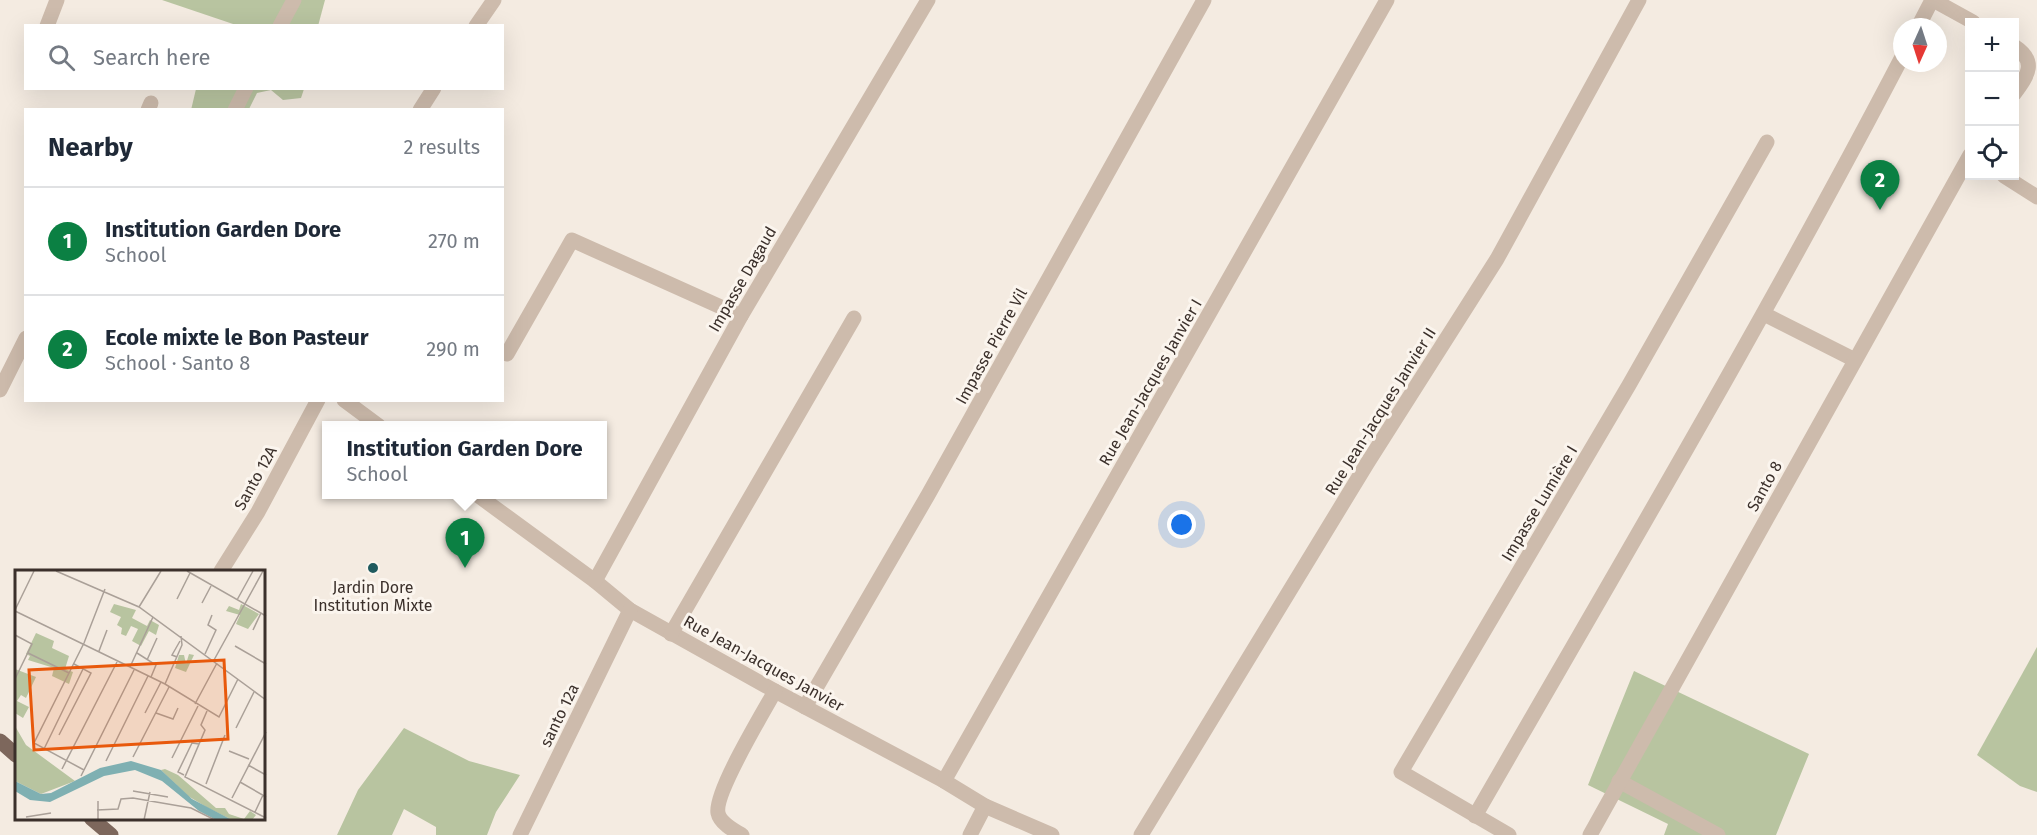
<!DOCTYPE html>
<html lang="en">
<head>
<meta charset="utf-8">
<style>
	:root { --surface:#fff; --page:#f6f6f7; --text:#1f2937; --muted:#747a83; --line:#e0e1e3; --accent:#0b8043 }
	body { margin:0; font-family:"Fira Sans",sans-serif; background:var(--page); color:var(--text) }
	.controls { position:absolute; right:18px; top:18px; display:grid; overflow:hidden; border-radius:0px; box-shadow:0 6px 24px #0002 }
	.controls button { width:54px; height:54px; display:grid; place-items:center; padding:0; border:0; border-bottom:2px solid var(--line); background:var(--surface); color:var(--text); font:30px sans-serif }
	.compass { position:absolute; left:1893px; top:18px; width:54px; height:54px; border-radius:50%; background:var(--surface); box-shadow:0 6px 24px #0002; rotate:183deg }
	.you { position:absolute; left:1182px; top:525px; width:21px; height:21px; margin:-15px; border:4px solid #fff; border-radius:50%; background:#1a73e8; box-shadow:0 0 0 9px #1a73e833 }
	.badge { display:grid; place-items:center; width:39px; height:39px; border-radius:50%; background:var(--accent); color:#fff; font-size:20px; font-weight:700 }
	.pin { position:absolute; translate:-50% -50px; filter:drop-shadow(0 2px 3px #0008) }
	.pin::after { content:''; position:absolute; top:32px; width:21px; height:18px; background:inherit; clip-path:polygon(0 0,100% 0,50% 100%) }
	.popup { position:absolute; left:322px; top:421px; width:285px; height:78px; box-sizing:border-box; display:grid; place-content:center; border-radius:0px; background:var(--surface); filter:drop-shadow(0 2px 4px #0005); font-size:20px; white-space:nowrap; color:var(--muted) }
	.popup b { font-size:22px; color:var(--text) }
	.popup::after { content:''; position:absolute; left:50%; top:100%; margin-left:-12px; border:12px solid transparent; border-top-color:var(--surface) }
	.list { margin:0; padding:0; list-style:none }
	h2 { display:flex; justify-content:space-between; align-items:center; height:78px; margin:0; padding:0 24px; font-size:26px }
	h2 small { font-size:20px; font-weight:400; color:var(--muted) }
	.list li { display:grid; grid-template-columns:39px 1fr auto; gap:18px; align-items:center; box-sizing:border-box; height:108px; padding:0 24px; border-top:2px solid var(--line) }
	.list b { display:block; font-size:22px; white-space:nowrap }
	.list p { margin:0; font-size:20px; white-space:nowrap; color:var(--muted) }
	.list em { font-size:20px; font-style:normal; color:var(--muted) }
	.icon { flex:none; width:33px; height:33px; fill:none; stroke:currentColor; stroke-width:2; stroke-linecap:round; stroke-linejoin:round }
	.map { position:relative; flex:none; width:2037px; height:835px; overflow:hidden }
	.search { position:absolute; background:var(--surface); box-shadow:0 6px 24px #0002; left:24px; top:24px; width:480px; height:66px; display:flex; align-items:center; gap:15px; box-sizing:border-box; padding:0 21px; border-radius:0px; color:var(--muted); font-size:22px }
	.panel { position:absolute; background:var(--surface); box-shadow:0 6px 24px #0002; left:24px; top:108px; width:480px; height:294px; border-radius:0px }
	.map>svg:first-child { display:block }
	.green { fill:#b8c4a0 }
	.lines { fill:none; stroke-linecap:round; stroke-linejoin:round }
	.minor { stroke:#cdbbac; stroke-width:15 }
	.primary { stroke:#7d675c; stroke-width:15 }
	.poi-dot { fill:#1f5a5e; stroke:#fbf5ee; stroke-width:2 }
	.labels { text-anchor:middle; stroke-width:6; stroke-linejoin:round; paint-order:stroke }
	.street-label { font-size:16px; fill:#3b302b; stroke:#fbf5ee }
	.poi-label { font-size:16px; fill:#3b302b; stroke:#fbf5ee }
	.inset-road { fill:none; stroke:#aaa098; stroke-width:1.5 }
	.view { fill:#e8590c; fill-opacity:0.15; stroke:#e8590c; stroke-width:3 }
	.inset-edge { fill:none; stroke:#3b302b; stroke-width:3 }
</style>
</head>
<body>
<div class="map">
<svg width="2037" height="835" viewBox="0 0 2037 835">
	<rect width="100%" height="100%" fill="#f4ebe1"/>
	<!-- green -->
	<g class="green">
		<path d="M162 0H325L318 26 236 25Z"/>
		<path d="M196 89H304L301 98 283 100 271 90 257 93 249 109 191 110Z"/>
		<path d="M2037 647V792L2020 786 1977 755Z"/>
		<path d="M1634 671 1809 754 1776 835H1664L1668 824 1588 785Z"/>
		<path d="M404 728 469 761 520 775 496 812 487 835H436V827L404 809 392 835H337L358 790Z"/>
	</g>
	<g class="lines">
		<!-- minor -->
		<g class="minor">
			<path d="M1933 0 1973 22"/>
			<path d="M47 26 57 0"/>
			<path d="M280 26 294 0"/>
			<path d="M476 26 494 0"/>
			<path d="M1918 27 1932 0"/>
			<path d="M2014 46C2037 61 2029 74 2014 94"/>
			<path d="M148 110 151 103"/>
			<path d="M235 110 246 88"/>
			<path d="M420 110 434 88"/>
			<path d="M2004 176 2037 197"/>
			<path d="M1764 314 1855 360"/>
			<path d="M507 354 572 240 741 316"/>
			<path d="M0 390 26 338"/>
			<path d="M344 400 379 426"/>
			<path d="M476 494 595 581 630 610 775 691 944 781 985 806 1052 835"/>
			<path d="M221 571 258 512 318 400"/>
			<path d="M595 581 741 316 928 0"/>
			<path d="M671 634 854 318"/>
			<path d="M805 707 928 495 1204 0"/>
			<path d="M944 781 1387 0"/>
			<path d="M1619 781 1718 835"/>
			<path d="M1475 816C1620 564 1768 314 1902 57"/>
			<path d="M520 835 630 610"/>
			<path d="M742 835C733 830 720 823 718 813 714 793 763 713 775 691"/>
			<path d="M970 835 985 806"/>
			<path d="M1141 835 1368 462 1497 259 1639 0"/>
			<path d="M1509 835 1401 772 1629 385 1767 142"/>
			<path d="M1590 835 1970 155"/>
		</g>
		<!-- primary -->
		<g class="primary">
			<path d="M0 741 16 755"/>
			<path d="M91 818 111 835"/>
		</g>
	</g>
	<!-- markers -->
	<circle class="poi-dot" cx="373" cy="568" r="6"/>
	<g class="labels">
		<!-- street labels -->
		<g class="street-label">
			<text transform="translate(742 279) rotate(-60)" y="6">Impasse Dagaud</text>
			<text transform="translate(991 346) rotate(-61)" y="6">Impasse Pierre Vil</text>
			<text transform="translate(1150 382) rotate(-60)" y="6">Rue Jean-Jacques Janvier I</text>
			<text transform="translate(1380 411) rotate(-58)" y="6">Rue Jean-Jacques Janvier II</text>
			<text transform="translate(255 478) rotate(-61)" y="6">Santo 12A</text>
			<text transform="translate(1764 486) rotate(-61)" y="6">Santo 8</text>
			<text transform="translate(1539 503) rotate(-59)" y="6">Impasse Lumière I</text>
			<text transform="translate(764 663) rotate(29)" y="6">Rue Jean-Jacques Janvier</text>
			<text transform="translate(559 715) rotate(-64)" y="6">santo 12a</text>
		</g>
		<!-- poi labels -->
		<g class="poi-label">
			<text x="373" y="593">Jardin Dore<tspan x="373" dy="18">Institution Mixte</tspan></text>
		</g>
	</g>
	<!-- overview -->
	<g transform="translate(15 570)">
		<rect width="250" height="250" fill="#f4ebe1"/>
		<path d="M99 34 121 40 117 48 132 56 135 50 144 55 141 65 134 61 126 76 117 71 123 59 116 56 111 66 106 64 107 58 102 55 106 47 95 42ZM226 34 244 44 233 59 221 54 225 45 211 41 214 36 224 40ZM21 63 39 71 37 78 54 86 50 99 58 102 54 114 37 106 39 98 13 90 15 86 11 84ZM174 84 179 85 171 102 160 98 164 85H169L171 94ZM0 99 21 107 11 128 6 125 2 131 14 137 8 148 0 143ZM0 156 11 175 60 211 26 224 0 211ZM150 199 163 205 201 238H210L214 244 229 249 235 241 241 245 237 250H217L193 238 173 226 146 200Z" fill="#b8c4a0"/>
		<path d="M116 191 146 200 177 229 217 250H201L184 241 147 211 120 200 89 206 35 232 15 230 0 221V211L26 224 36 223 85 198Z" fill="#7fb0b2"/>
		<path class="inset-road" d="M41 1 124 37 251 130M172 1 251 46M162 29 175 3M222 30 238 1M187 33 196 16M124 37 146 1M0 40 19 1M0 41 150 114 204 147 223 109M238 60 246 43M0 65 17 74 0 109M220 76 251 94M84 81 92 60M13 83 54 103M122 83 141 95 136 107M190 84 201 60 193 55 197 45M162 87 157 85 165 71M132 90 142 68M199 90 248 1M115 97 138 47M150 114 167 75 166 66M180 134 202 93M192 141 186 155 190 160 170 207 251 248M130 143 146 112M141 143 158 149 163 138M221 158 239 122M44 165 76 103 59 94M29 179 68 99M214 181 234 189M118 187 154 117M157 188 183 136M91 191 133 106M233 195 251 205M47 199 102 92M69 200 19 173 69 73 90 19M169 205 163 202 177 173 184 174M66 206 119 100M225 212 251 227M191 214 210 165M118 221 153 227M217 228 251 162M82 240 103 239 106 229 118 228 176 238 200 250M240 242 248 225M11 247 36 243M83 250V231M129 250 135 222"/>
		<path class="view" d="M209 90 213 169 19 180 14 100Z"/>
		<rect width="250" height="250" class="inset-edge"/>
	</g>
</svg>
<div class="controls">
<button>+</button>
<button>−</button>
<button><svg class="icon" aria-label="locate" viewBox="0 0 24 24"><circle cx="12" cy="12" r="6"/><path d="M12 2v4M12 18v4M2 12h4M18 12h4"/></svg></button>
</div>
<svg class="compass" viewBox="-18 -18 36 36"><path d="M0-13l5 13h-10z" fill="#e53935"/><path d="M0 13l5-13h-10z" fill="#747a83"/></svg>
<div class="you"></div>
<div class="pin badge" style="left:465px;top:568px">1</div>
<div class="popup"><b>Institution Garden Dore</b>School</div>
<div class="pin badge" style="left:1880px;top:210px">2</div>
<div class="search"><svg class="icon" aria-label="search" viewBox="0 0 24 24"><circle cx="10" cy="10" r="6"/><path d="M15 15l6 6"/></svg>Search here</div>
<section class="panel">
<h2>Nearby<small>2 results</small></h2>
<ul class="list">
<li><span class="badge">1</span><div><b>Institution Garden Dore</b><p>School</p></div><em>270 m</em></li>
<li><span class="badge">2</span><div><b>Ecole mixte le Bon Pasteur</b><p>School · Santo 8</p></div><em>290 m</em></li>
</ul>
</section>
</div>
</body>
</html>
